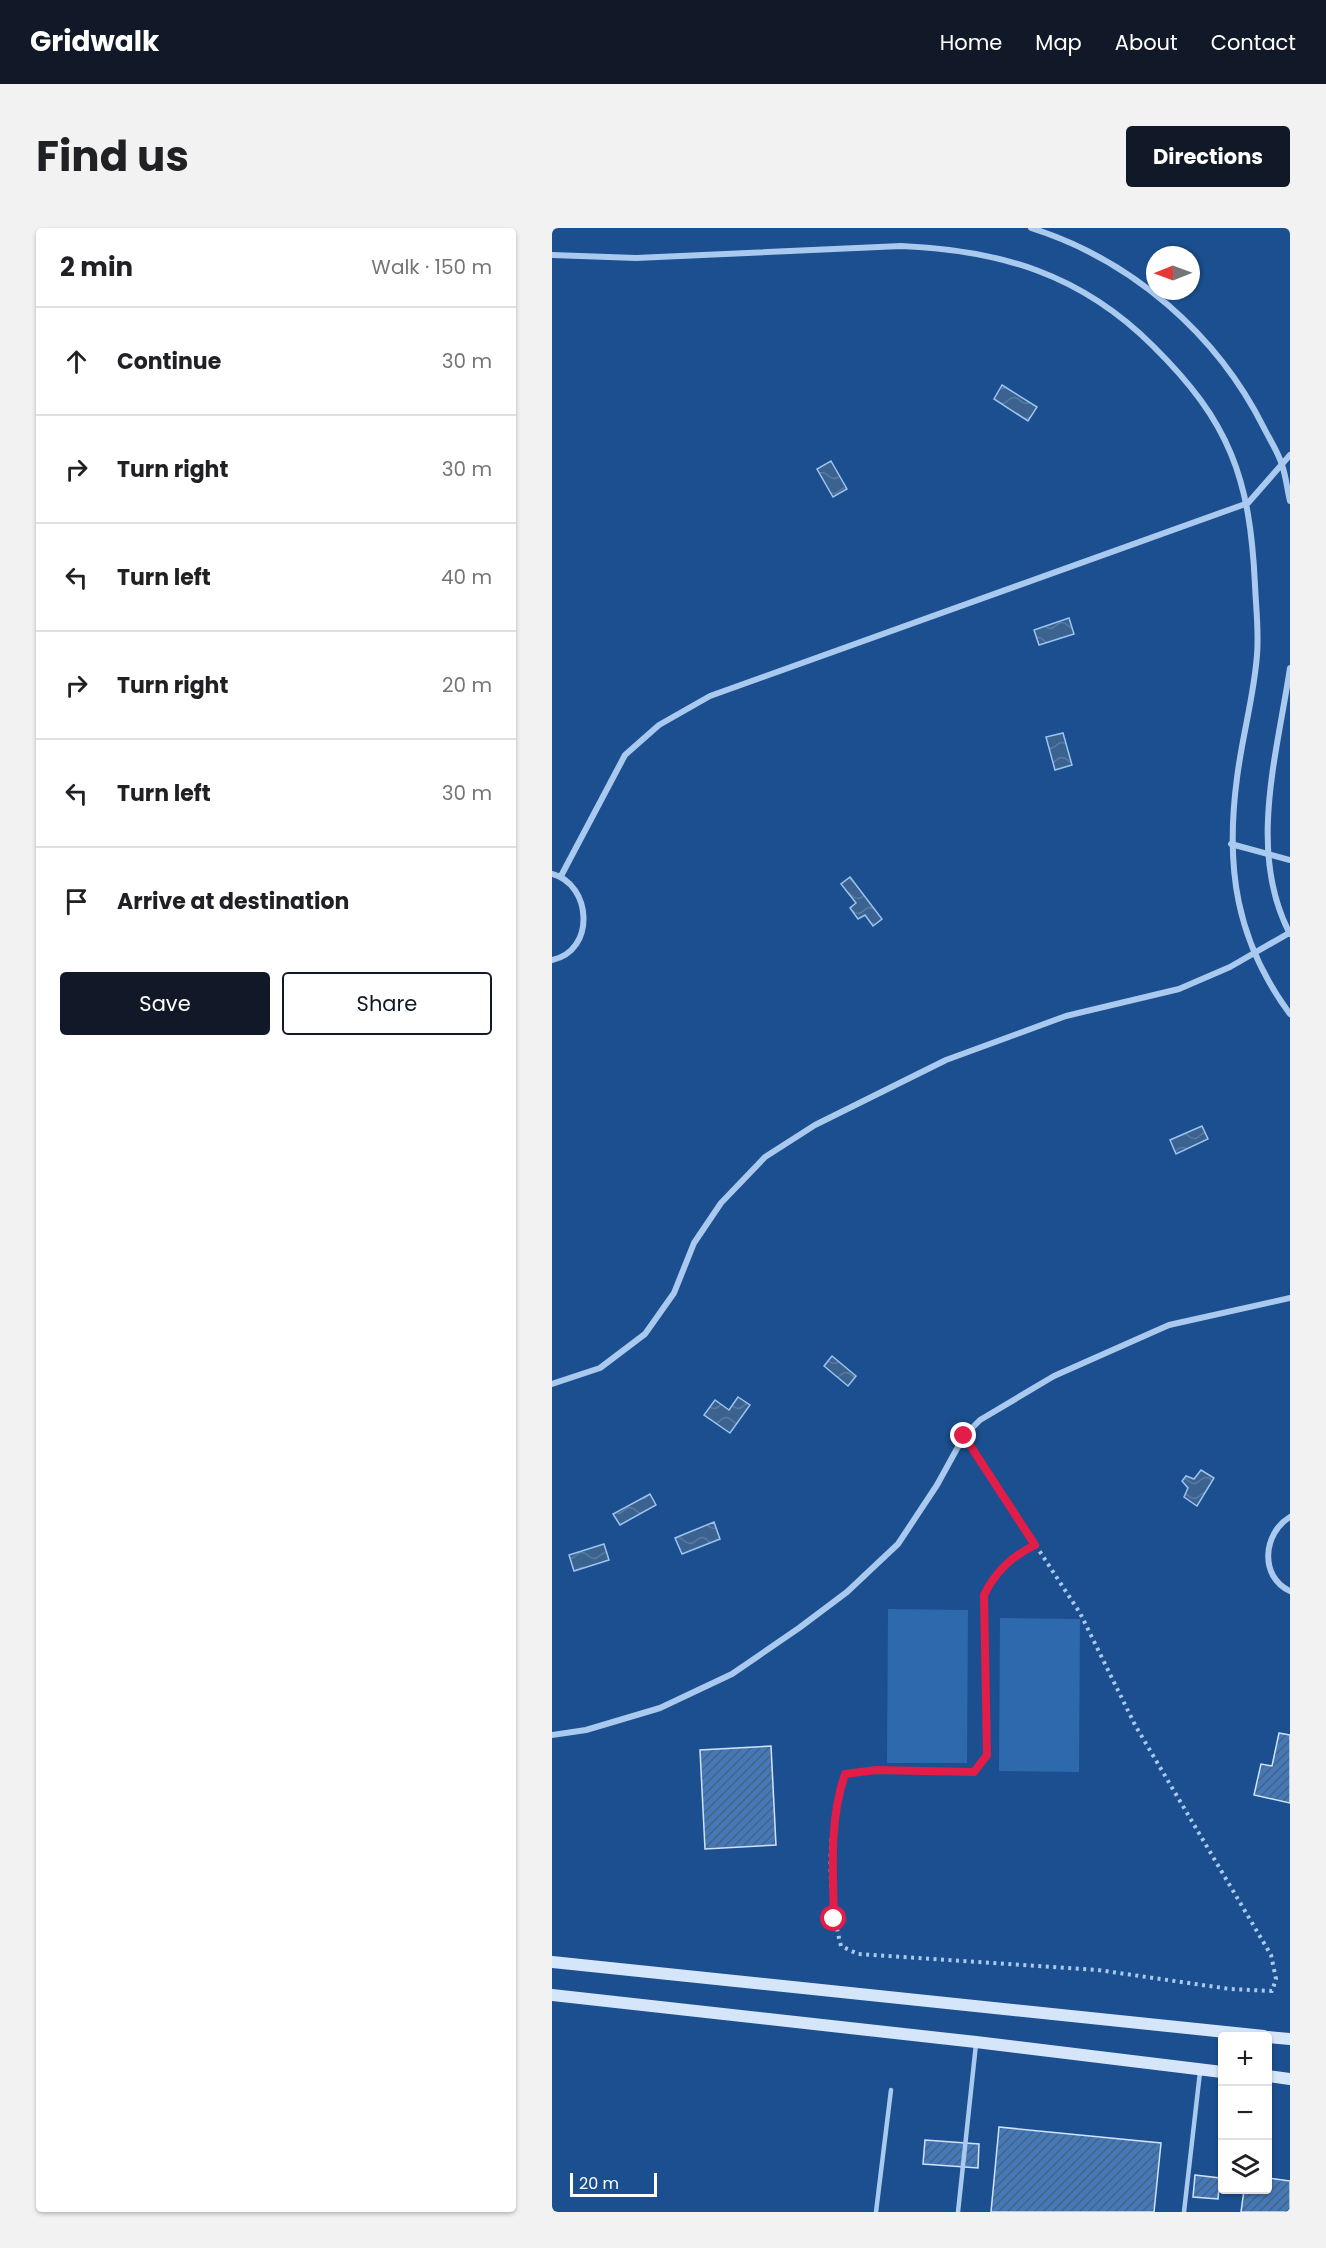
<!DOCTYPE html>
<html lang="en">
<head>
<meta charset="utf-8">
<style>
	:root { --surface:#fff; --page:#f2f2f2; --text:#202124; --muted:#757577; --line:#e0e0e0; --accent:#111827 }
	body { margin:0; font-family:Poppins,sans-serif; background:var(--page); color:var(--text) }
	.controls { position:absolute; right:18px; bottom:18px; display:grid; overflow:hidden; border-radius:6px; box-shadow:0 2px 4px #0004 }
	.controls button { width:54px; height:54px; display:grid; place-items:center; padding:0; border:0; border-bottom:2px solid var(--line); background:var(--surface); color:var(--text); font:30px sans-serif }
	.compass { position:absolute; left:594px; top:18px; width:54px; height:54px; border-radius:50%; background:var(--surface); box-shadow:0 2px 4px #0004; rotate:269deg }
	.scale { position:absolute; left:18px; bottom:15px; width:87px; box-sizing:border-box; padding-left:6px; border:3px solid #fff; border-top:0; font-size:16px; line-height:21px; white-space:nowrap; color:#fff; -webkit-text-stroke:4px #1b4f8f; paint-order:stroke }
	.stop { position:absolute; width:18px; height:18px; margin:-14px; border:4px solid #e11d48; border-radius:50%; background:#fff }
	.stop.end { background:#e11d48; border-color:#fff; box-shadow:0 2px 6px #0008 }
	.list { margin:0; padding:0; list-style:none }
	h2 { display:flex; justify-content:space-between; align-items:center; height:78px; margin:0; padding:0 24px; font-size:26px }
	h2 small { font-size:20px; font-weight:400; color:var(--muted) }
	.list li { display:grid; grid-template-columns:39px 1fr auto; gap:18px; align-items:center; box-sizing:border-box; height:108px; padding:0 24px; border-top:2px solid var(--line) }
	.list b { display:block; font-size:22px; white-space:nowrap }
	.list em { font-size:20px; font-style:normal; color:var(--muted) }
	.actions { display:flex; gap:12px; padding:18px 24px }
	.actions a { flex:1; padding:14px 0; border:2px solid var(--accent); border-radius:6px; text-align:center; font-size:21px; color:var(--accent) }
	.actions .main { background:var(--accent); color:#fff }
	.icon { flex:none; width:33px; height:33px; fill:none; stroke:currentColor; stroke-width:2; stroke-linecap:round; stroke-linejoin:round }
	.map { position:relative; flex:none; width:738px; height:1984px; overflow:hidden; border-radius:6px }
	header { display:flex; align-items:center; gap:36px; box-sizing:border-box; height:84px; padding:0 30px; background:var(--accent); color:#fff }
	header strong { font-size:28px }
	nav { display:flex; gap:33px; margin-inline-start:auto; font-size:21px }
	.intro { display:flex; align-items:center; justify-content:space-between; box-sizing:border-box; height:144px; padding:0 36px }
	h1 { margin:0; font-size:42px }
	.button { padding:15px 27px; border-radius:6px; background:var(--accent); color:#fff; font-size:21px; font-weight:700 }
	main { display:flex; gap:36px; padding:0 36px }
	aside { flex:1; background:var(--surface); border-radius:6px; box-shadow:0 2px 4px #0004 }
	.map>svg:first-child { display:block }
	.park { fill:#2e69ad }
	.water { fill:url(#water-waves); stroke:#9cc4f0; stroke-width:1.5 }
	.building { fill:url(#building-hatch); stroke:#cfe3fa; stroke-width:1.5 }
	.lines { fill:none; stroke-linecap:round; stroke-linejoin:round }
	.path { stroke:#a9c9ee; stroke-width:4; stroke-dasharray:3 4.5; stroke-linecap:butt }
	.lane { stroke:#a9c9ee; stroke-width:4.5 }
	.street { stroke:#a9c9ee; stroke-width:6 }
	.secondary { stroke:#d6e6fa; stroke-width:12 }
	.route { stroke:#e11d48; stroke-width:8 }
</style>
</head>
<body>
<header>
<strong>Gridwalk</strong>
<nav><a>Home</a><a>Map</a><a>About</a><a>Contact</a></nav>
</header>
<div class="intro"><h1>Find us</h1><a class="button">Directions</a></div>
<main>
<aside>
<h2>2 min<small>Walk · 150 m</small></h2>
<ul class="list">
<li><svg class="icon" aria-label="ahead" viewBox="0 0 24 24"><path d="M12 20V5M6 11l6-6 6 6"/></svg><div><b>Continue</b></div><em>30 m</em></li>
<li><svg class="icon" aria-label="right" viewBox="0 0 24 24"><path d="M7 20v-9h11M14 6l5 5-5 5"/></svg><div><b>Turn right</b></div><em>30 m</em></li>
<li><svg class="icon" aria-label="left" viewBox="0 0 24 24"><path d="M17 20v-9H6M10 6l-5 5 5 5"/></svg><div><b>Turn left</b></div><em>40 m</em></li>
<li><svg class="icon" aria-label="right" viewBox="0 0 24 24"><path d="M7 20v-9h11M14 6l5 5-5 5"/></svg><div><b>Turn right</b></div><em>20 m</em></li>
<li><svg class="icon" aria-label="left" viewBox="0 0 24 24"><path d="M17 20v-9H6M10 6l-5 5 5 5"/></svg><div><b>Turn left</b></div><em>30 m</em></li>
<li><svg class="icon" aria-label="arrive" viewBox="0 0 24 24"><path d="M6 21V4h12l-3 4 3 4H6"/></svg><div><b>Arrive at destination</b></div></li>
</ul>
<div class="actions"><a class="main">Save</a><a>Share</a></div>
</aside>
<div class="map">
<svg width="738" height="1984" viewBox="0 0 738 1984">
	<defs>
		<pattern id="water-waves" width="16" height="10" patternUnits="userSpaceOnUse" patternTransform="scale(1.5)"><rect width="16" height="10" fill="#3c6290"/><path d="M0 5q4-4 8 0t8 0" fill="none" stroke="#597aa1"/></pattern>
		<pattern id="building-hatch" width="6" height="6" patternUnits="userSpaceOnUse" patternTransform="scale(1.5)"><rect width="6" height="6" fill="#4478b7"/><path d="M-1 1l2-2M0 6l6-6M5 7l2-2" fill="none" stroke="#486282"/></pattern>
	</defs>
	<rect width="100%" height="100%" fill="#1b4f8f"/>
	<!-- park -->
	<g class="park">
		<path d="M336 1381 416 1382 415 1535H335Z"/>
		<path d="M448 1390 528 1391 527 1544 447 1543Z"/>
	</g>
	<!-- water -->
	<g class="water">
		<path d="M450 157 485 179 476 193 442 171Z"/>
		<path d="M279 233 295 261 281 269 265 241Z"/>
		<path d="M517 390 522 406 487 417 482 402Z"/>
		<path d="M511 505 520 537 503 542 494 509Z"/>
		<path d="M298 649 330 691 321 698 313 687 306 691 298 680 304 675 289 656Z"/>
		<path d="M650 898 656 911 624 926 618 912Z"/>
		<path d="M280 1128 304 1148 296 1158 272 1138Z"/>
		<path d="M186 1169 198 1177 178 1205 152 1187 163 1172 177 1182Z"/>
		<path d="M649 1242 662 1250 645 1278 632 1269 636 1260 630 1253 634 1248 642 1251Z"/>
		<path d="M98 1266 104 1277 68 1297 61 1286Z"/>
		<path d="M162 1294 168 1311 130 1326 123 1310Z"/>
		<path d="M52 1316 57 1332 22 1343 17 1327Z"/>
	</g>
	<!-- building -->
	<g class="building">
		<path d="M727 1505 738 1507V1575L702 1567 709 1536 720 1538Z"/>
		<path d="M219 1518 224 1617 153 1621 148 1522Z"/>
		<path d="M447 1899 609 1915 602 1984H439Z"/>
		<path d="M373 1912 427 1916 426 1940 371 1936Z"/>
		<path d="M643 1947 668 1950 666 1971 641 1969Z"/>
		<path d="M716 1950 738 1953V1984H689L692 1962H716Z"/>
	</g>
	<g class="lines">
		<!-- path -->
		<path class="path" d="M422 1223 528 1385 583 1497 719 1727 724 1751 720 1763 678 1761 546 1742 306 1726 289 1718C275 1665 274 1599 293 1546L324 1542 422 1544 435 1527 432 1367C444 1343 459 1329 483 1317"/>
		<!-- lane -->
		<g class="lane">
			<path d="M324 1984 339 1862"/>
			<path d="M406 1984 424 1816"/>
			<path d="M632 1984 648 1844"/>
		</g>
		<!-- street -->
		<g class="street">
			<path d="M479 0C580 32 665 106 712 200 718 212 726 224 730 237 734 248 735 261 738 273"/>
			<path d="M0 27 84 30 349 18C448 22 529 46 601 118 678 194 698 250 703 357 704 380 707 404 705 427 702 468 690 509 685 550 673 639 684 713 738 786"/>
			<path d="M738 440C725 527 695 624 738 706"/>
			<path d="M679 616 738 632"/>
			<path d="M0 646C40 656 44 723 0 732"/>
			<path d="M9 648 73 527 107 497 158 468 696 275 738 227"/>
			<path d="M0 1156 48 1140 93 1106 122 1065 142 1015 169 975 213 929 263 897 394 832 514 788 627 761 678 739 737 705"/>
			<path d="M738 1289C711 1305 707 1349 738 1363"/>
			<path d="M0 1507 34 1502 108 1480 180 1446 247 1400 295 1364 346 1316 385 1257 412 1208 428 1192 502 1148 617 1097 738 1070"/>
		</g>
		<!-- secondary -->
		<g class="secondary">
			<path d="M0 1734 712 1808"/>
			<path d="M0 1767 424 1814 670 1844"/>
			<path d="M716 1809 738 1811"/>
			<path d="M716 1848 738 1851"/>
		</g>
	</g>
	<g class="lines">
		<!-- route -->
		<path class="route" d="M282 1691C281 1642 277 1593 293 1546L324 1542 422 1544 435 1527 432 1367C444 1343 459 1329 483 1317L412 1208"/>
	</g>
</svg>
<div class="controls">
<button>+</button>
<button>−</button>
<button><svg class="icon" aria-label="layers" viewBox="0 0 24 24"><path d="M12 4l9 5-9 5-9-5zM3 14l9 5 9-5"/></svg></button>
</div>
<svg class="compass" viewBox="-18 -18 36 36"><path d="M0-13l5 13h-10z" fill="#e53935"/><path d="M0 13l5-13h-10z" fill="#757577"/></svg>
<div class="scale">20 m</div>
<div class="stop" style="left:282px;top:1691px"></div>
<div class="stop end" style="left:412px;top:1208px"></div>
</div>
</main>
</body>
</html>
